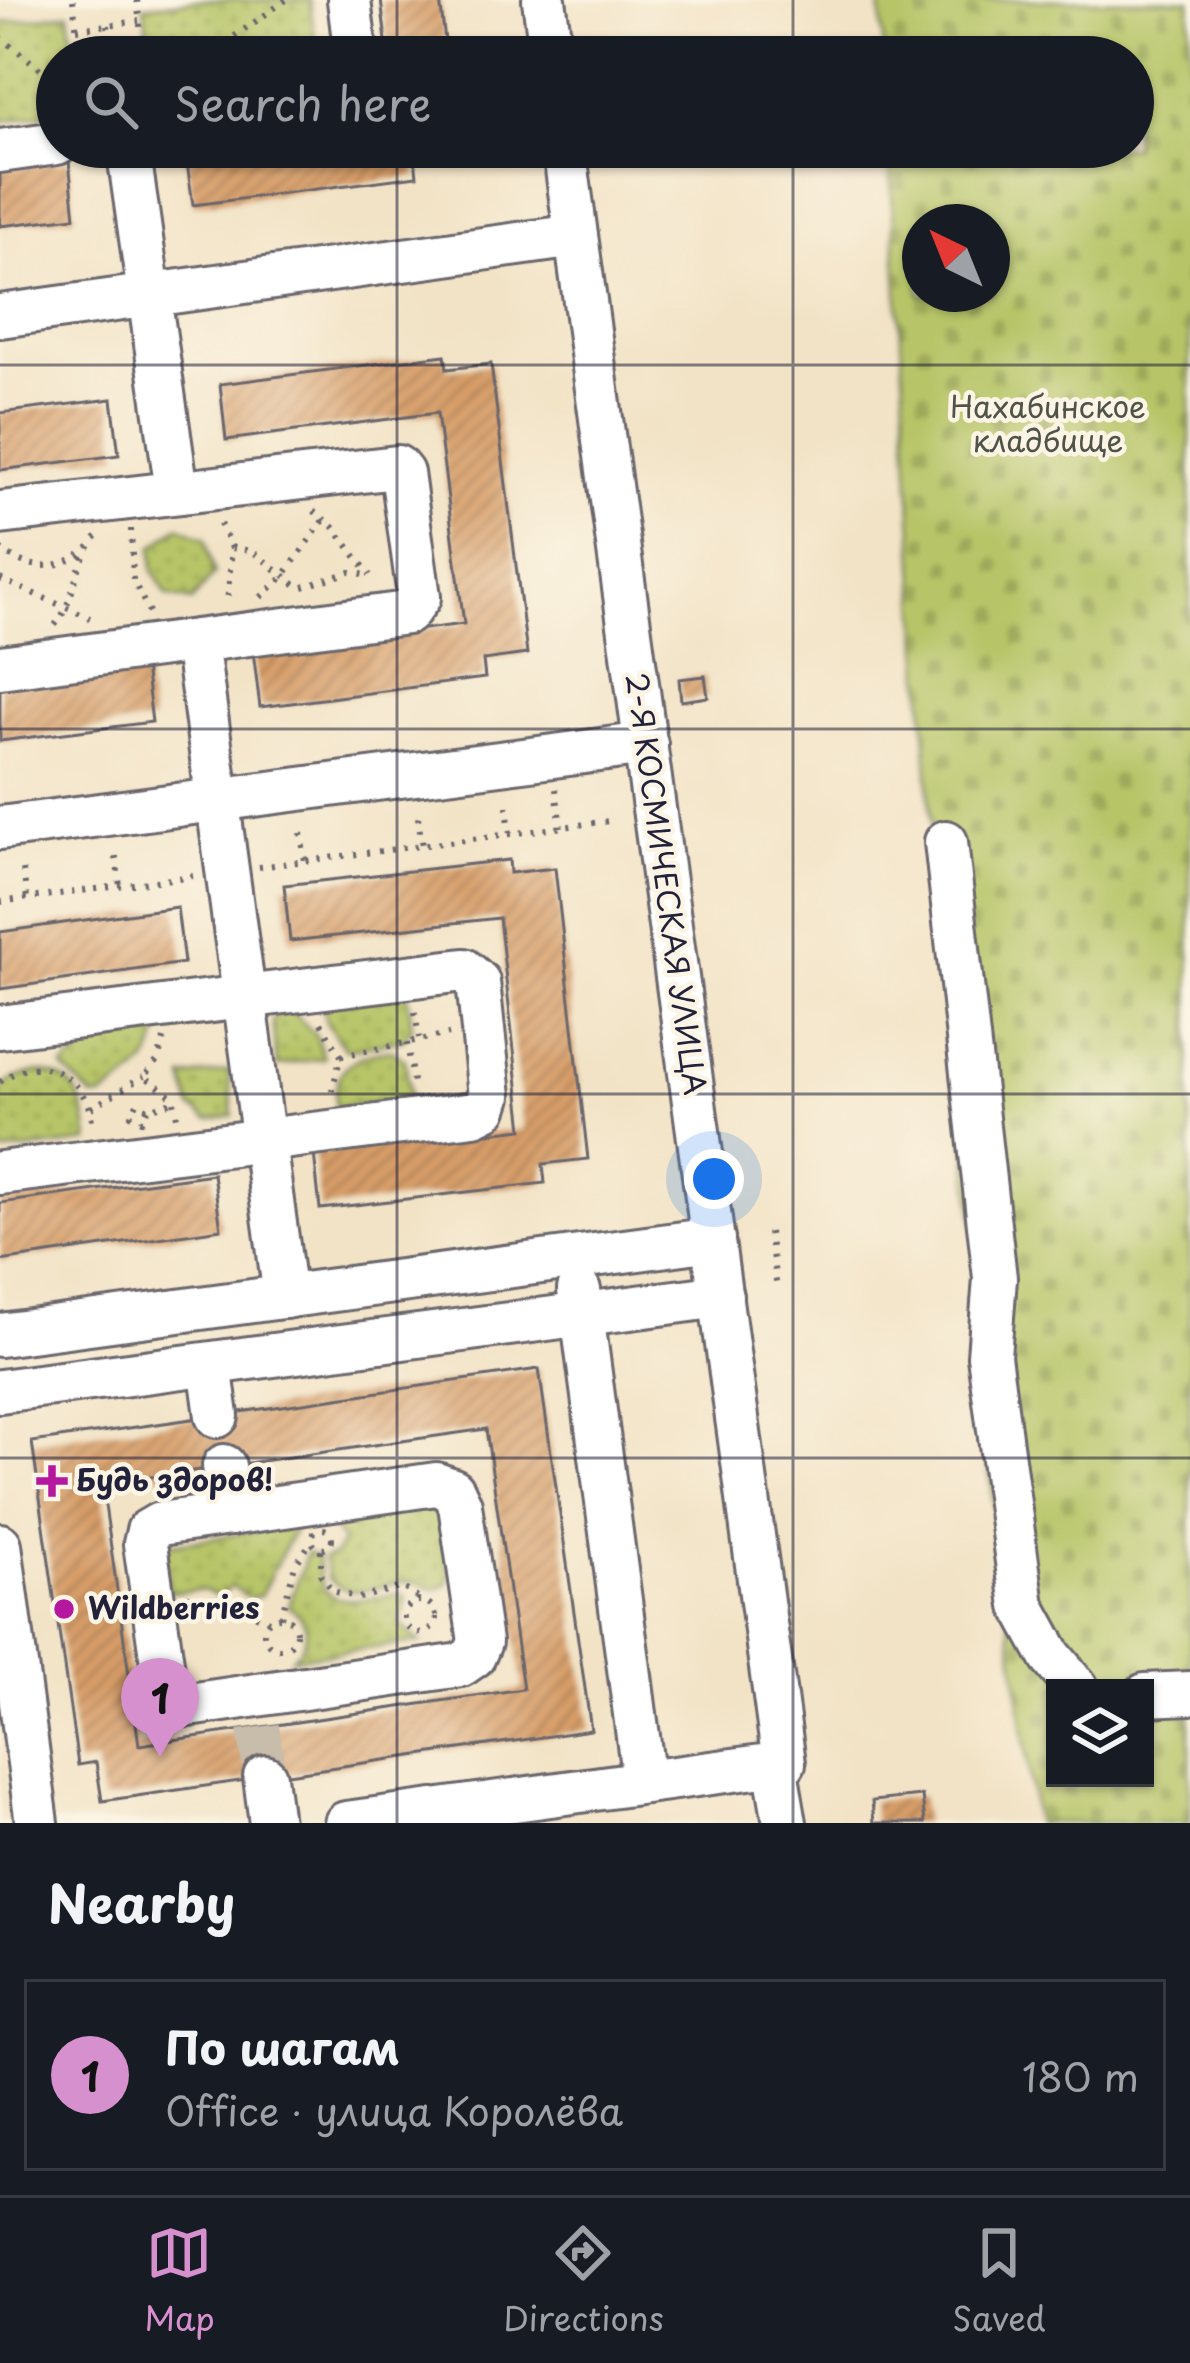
<!DOCTYPE html>
<html lang="en">
<head>
<meta charset="utf-8">
<style>
	:root { --surface:#171b24; --page:#242831; --text:#f1f3f6; --muted:#9ea1a6; --line:#363941; --accent:#d690ce }
	body { margin:0; font-family:"Playpen Sans",sans-serif; background:var(--page); color:var(--text) }
	.controls { position:absolute; right:36px; bottom:36px; display:grid; overflow:hidden; border-radius:0px; box-shadow:0 3px 9px #0004 }
	.controls button { width:108px; height:108px; display:grid; place-items:center; padding:0; border:0; border-bottom:3px solid var(--line); background:var(--surface); color:var(--text); font:60px sans-serif }
	.compass { position:absolute; left:902px; top:204px; width:108px; height:108px; border-radius:50%; background:var(--surface); box-shadow:0 3px 9px #0004; rotate:317deg }
	.you { position:absolute; left:714px; top:1179px; width:42px; height:42px; margin:-30px; border:9px solid #fff; border-radius:50%; background:#1a73e8; box-shadow:0 0 0 18px #1a73e833 }
	.badge { display:grid; place-items:center; width:78px; height:78px; border-radius:50%; background:var(--accent); color:#111; font-size:39px; font-weight:700 }
	.pin { position:absolute; translate:-50% -99px; filter:drop-shadow(0 3px 6px #0008) }
	.pin::after { content:''; position:absolute; top:63px; width:42px; height:36px; background:inherit; clip-path:polygon(0 0,100% 0,50% 100%) }
	.list { margin:0; padding:0; list-style:none }
	h2 { display:flex; justify-content:space-between; align-items:center; height:156px; margin:0; padding:0 48px; font-size:51px }
	h2 small { font-size:39px; font-weight:400; color:var(--muted) }
	.list li { display:grid; grid-template-columns:78px 1fr auto; gap:36px; align-items:center; box-sizing:border-box; height:192px; margin:0 24px 24px; padding:0 24px; border:3px solid var(--line); border-radius:0px }
	.list b { display:block; font-size:45px; white-space:nowrap }
	.list p { margin:0; font-size:39px; white-space:nowrap; color:var(--muted) }
	.list em { font-size:39px; font-style:normal; color:var(--muted) }
	.icon { flex:none; width:66px; height:66px; fill:none; stroke:currentColor; stroke-width:2; stroke-linecap:round; stroke-linejoin:round }
	.map { position:relative; flex:none; width:1190px; height:1823px; overflow:hidden }
	.search { position:absolute; background:var(--surface); box-shadow:0 3px 9px #0004; left:36px; right:36px; top:36px; height:132px; display:flex; align-items:center; gap:30px; box-sizing:border-box; padding:0 42px; border-radius:66px; color:var(--muted); font-size:45px }
	.sheet { height:372px; background:var(--surface) }
	nav { display:flex; justify-content:space-around; align-items:center; box-sizing:border-box; height:168px; border-top:3px solid var(--line); background:var(--surface); font-size:33px; color:var(--muted) }
	nav a { display:grid; justify-items:center; gap:6px }
	nav .on { color:var(--accent) }
	.map>svg:first-child { display:block }
	.cemetery { fill:url(#cemetery-stones); stroke:#6c7451; stroke-width:3; fill-rule:evenodd }
	.park { fill:url(#park-dots); stroke:#6c7451; stroke-width:3 }
	.building { fill:url(#building-hatch); fill-rule:evenodd }
	.lines { fill:none; stroke-linecap:round; stroke-linejoin:round }
	.minor-tunnel { stroke:#c8bcaa; stroke-width:42; stroke-dasharray:42 21; stroke-linecap:butt }
	.minor-casing { stroke:#6b666c; stroke-width:48 }
	.path { stroke:#6b666c; stroke-width:6; stroke-dasharray:3 9; stroke-linecap:butt }
	.minor { stroke:#fff; stroke-width:42 }
	.grid { fill:none; stroke:#22223b; stroke-width:3; stroke-opacity:0.55 }
	.poi-dot { fill:#b5179e; stroke:#fcf5e5; stroke-width:4.5 }
	.labels { text-anchor:middle; stroke-width:9; stroke-linejoin:round; paint-order:stroke }
	.park-label { font-size:30px; fill:#4f5348; stroke:#fcf5e5 }
	.street-label { font-size:30px; fill:#22223b; stroke:#fcf5e5 }
	.poi-label { font-size:30px; font-weight:bold; fill:#22223b; stroke:#fcf5e5; text-anchor:start }
</style>
</head>
<body>
<div class="map">
<svg width="1190" height="1823" viewBox="0 0 1190 1823">
	<defs>
		<pattern id="cemetery-stones" width="16" height="16" patternUnits="userSpaceOnUse" patternTransform="scale(3)"><rect width="16" height="16" fill="#b7c567"/><path d="M2 7V4a2 2 0 0 1 4 0v3zM10 15v-3a2 2 0 0 1 4 0v3z" fill="#9da95a"/></pattern>
		<pattern id="park-dots" width="8" height="8" patternUnits="userSpaceOnUse" patternTransform="scale(3)"><rect width="8" height="8" fill="#b7c567"/><path d="M2 2h.1M6 6h.1" fill="none" stroke="#9da95a" stroke-width="1.8" stroke-linecap="round"/></pattern>
		<pattern id="building-hatch" width="6" height="6" patternUnits="userSpaceOnUse" patternTransform="scale(3)"><rect width="6" height="6" fill="#d79d68"/><path d="M-1 1l2-2M0 6l6-6M5 7l2-2" fill="none" stroke="#ae8057"/></pattern>
	</defs>
	<rect width="100%" height="100%" fill="#fcf5e5"/>
	<filter id="ink" filterUnits="userSpaceOnUse"><feTurbulence type="fractalNoise" baseFrequency=".00833" numOctaves="2"/><feDisplacementMap in="SourceGraphic" scale="24" xChannelSelector="R" yChannelSelector="G"/><feConvolveMatrix kernelMatrix="1 2 1 2 8 2 1 2 1" color-interpolation-filters="sRGB"/></filter>
	<filter id="wash" filterUnits="userSpaceOnUse"><feTurbulence type="fractalNoise" baseFrequency=".004" numOctaves="4" result="noise"/><feDisplacementMap in="SourceGraphic" scale="48" xChannelSelector="R" yChannelSelector="G"/><feGaussianBlur stdDeviation="2.7" result="paint"/><feColorMatrix in="noise" values="0 0 0 0 0 0 0 0 0 0 0 0 0 0 0 0 0 1.4 0 .05"/><feComposite in="paint" operator="in"/></filter>
	<g filter="url(#wash)">
		<rect width="100%" height="100%" fill="#f2e3c6"/>
		<!-- cemetery -->
		<path class="cemetery" d="M880 0H1190V1823H1036L967 1302 983 1300 932 839 889 147H1133V57H884ZM920 222H992V294H920ZM1055 1688H1145V1778H1055Z"/>
		<!-- park -->
		<g class="park">
			<path d="M197 0H310L317 57H150L144 6Z"/>
			<path d="M69 13 75 57H57V113L0 121V23Z"/>
			<path d="M179 526 205 538 214 574 192 601 167 595 153 570V547Z"/>
			<path d="M408 994 412 1028 403 1039 346 1050 326 1022 323 1004Z"/>
			<path d="M290 1010 315 1034 324 1058 277 1066 272 1019Z"/>
			<path d="M158 1027C159 1065 131 1078 102 1097H93L63 1068 80 1053 85 1036Z"/>
			<path d="M391 1050 405 1060 410 1098 336 1107C331 1067 355 1054 391 1050Z"/>
			<path d="M229 1071 233 1116 208 1120 192 1108 184 1078Z"/>
			<path d="M39 1072C81 1076 85 1108 89 1142L0 1153V1089L15 1078Z"/>
			<path d="M425 1506 440 1517 450 1576 447 1584C431 1594 427 1583 411 1582 380 1580 355 1606 328 1578L324 1558 335 1555 342 1542 328 1521Z"/>
			<path d="M296 1525 260 1596 249 1598 232 1586 220 1597 203 1590 169 1592 165 1548 172 1544Z"/>
			<path d="M307 1553 318 1558C317 1620 365 1595 401 1594L406 1598 400 1624 420 1642 292 1658C310 1641 313 1620 288 1607Z"/>
		</g>
		<g id="blocks">
			<!-- building -->
			<g class="building">
				<path d="M381 0H440L447 57H388Z"/>
				<path d="M459 147V152L415 158 417 176 193 205 185 149Z"/>
				<path d="M69 161 75 217 0 226V170Z"/>
				<path d="M445 355 447 369 491 364 527 654 483 660 485 678 260 707 253 651 464 624 437 413 226 440 220 384Z"/>
				<path d="M112 399 119 455 0 470V413Z"/>
				<path d="M145 666 152 722 0 741V685Z"/>
				<path d="M705 676 708 697 681 701 679 679Z"/>
				<path d="M509 860 510 873 555 868 588 1159 543 1164 545 1183 320 1209 314 1153 523 1129 499 918 290 941 284 885Z"/>
				<path d="M177 907 184 963 0 989V932Z"/>
				<path d="M213 1174 221 1229 0 1261V1203Z"/>
				<path d="M539 1369 591 1730 102 1801 96 1762 78 1765 32 1442ZM486 1429 523 1689 139 1745 102 1484Z"/>
				<path d="M922 1796 925 1823H874L872 1801Z"/>
			</g>
		</g>
	</g>
	<g filter="url(#ink)">
		<use href="#blocks" fill-opacity="0" stroke="#6b666c" stroke-width="3"/>
		<g class="lines">
			<!-- minor-tunnel -->
			<path class="minor-tunnel" d="M258 1727 265 1777"/>
			<!-- minor casing -->
			<g class="minor-casing">
				<g id="minor">
					<path d="M349 0 356 57"/>
					<path d="M544 0 552 57"/>
					<path d="M128 147 177 491"/>
					<path d="M0 151 57 143"/>
					<path d="M0 316 576 236"/>
					<path d="M0 513 397 467 402 473 419 597 407 613 0 667"/>
					<path d="M196 641 285 1297"/>
					<path d="M0 828 646 744"/>
					<path d="M946 842 995 1278 989 1356 1023 1606 1051 1657 1077 1688"/>
					<path d="M0 1027 464 970 478 982 490 1096 486 1108 474 1114 0 1173"/>
					<path d="M579 1290 644 1782"/>
					<path d="M0 1335 713 1239"/>
					<path d="M210 1364 217 1416"/>
					<path d="M0 1391 721 1296"/>
					<path d="M224 1466 231 1514"/>
					<path d="M436 1484 453 1490 460 1505 480 1642 474 1656 461 1665 189 1705 174 1698 165 1684 145 1544 148 1531 160 1524Z"/>
					<path d="M0 1545 37 1823"/>
					<path d="M1145 1695 1190 1693"/>
					<path d="M775 1764 785 1823"/>
					<path d="M265 1777 271 1823"/>
					<path d="M346 1823 784 1763 564 147"/>
				</g>
			</g>
			<!-- path -->
			<g class="path">
				<path d="M73 0 80 57"/>
				<path d="M137 0 144 57"/>
				<path d="M108 25 112 57"/>
				<path d="M77 29 139 21"/>
				<path d="M0 37 57 82"/>
				<path d="M205 57 286 0"/>
				<path d="M314 511 334 527 370 575"/>
				<path d="M220 524 232 548 227 603"/>
				<path d="M131 529 133 580 150 614"/>
				<path d="M232 548 252 551 300 588 350 572 367 575"/>
				<path d="M0 549C28 570 54 572 83 552"/>
				<path d="M0 579 90 618"/>
				<path d="M261 597 282 578 324 520"/>
				<path d="M55 625C77 599 73 563 97 536"/>
				<path d="M556 789 561 827"/>
				<path d="M507 806 510 834"/>
				<path d="M418 817 422 846"/>
				<path d="M301 833 305 861"/>
				<path d="M116 857 120 886"/>
				<path d="M259 867 609 821"/>
				<path d="M23 870 27 898"/>
				<path d="M0 902 193 876"/>
				<path d="M415 1012 419 1038"/>
				<path d="M321 1023 341 1056 330 1098"/>
				<path d="M164 1039 158 1060 144 1076 173 1097 177 1117"/>
				<path d="M407 1043 414 1088"/>
				<path d="M341 1056 449 1034"/>
				<path d="M0 1082C44 1049 88 1076 93 1128"/>
				<path d="M91 1108 144 1076"/>
				<path d="M148 1109 142 1121 131 1115 137 1103 148 1109 173 1102"/>
				<path d="M769 1232 777 1289"/>
				<circle cx="322" cy="1539" r="10"/>
				<path d="M321 1550V1575L333 1591 359 1598 402 1587 422 1601"/>
				<path d="M187 1596 211 1598 269 1621"/>
				<circle cx="420" cy="1617" r="16"/>
				<path d="M281 1617 295 1565 311 1542"/>
				<circle cx="280" cy="1633" r="16"/>
			</g>
			<!-- minor -->
			<use href="#minor" class="minor"/>
		</g>
	</g>
	<!-- grid -->
	<path class="grid" d="M397 0V57M793 0V57M397 147V1823M793 147V1823M0 365H1190M0 729H1190M0 1094H1190M0 1458H1190"/>
	<!-- markers -->
	<g class="poi-dot">
		<path d="M46 1463h12v12h12v12h-12v12h-12v-12h-12v-12h12z"/>
		<circle cx="64" cy="1609" r="12"/>
	</g>
	<g class="labels">
		<!-- park labels -->
		<g class="park-label">
			<text x="1048" y="418">Нахабинское<tspan x="1048" dy="34">кладбище</tspan></text>
		</g>
		<!-- street labels -->
		<g class="street-label">
			<text transform="translate(665 884) rotate(82)" y="10">2-Я КОСМИЧЕСКАЯ УЛИЦА</text>
		</g>
		<!-- poi labels -->
		<g class="poi-label">
			<text x="76" y="1491">Будь здоров!</text>
			<text x="88" y="1619">Wildberries</text>
		</g>
	</g>
</svg>
<div class="controls">
<button><svg class="icon" aria-label="layers" viewBox="0 0 24 24"><path d="M12 4l9 5-9 5-9-5zM3 14l9 5 9-5"/></svg></button>
</div>
<svg class="compass" viewBox="-18 -18 36 36"><path d="M0-13l5 13h-10z" fill="#e53935"/><path d="M0 13l5-13h-10z" fill="#9ea1a6"/></svg>
<div class="you"></div>
<div class="pin badge" style="left:160px;top:1757px">1</div>
<div class="search"><svg class="icon" aria-label="search" viewBox="0 0 24 24"><circle cx="10" cy="10" r="6"/><path d="M15 15l6 6"/></svg>Search here</div>
</div>
<section class="sheet">
<h2>Nearby<small></small></h2>
<ul class="list">
<li><span class="badge">1</span><div><b>По шагам</b><p>Office · улица Королёва</p></div><em>180 m</em></li>
</ul>
</section>
<nav>
<a class="on"><svg class="icon" aria-label="map" viewBox="0 0 24 24"><path d="M3 6l6-2 6 2 6-2v14l-6 2-6-2-6 2zM9 4v14M15 6v14"/></svg>Map</a>
<a><svg class="icon" aria-label="directions" viewBox="0 0 24 24"><path d="M12 3l9 9-9 9-9-9zM9 14v-3h6M13 9l2 2-2 2"/></svg>Directions</a>
<a><svg class="icon" aria-label="saved" viewBox="0 0 24 24"><path d="M7 4h10v16l-5-4-5 4z"/></svg>Saved</a>
</nav>
</body>
</html>
